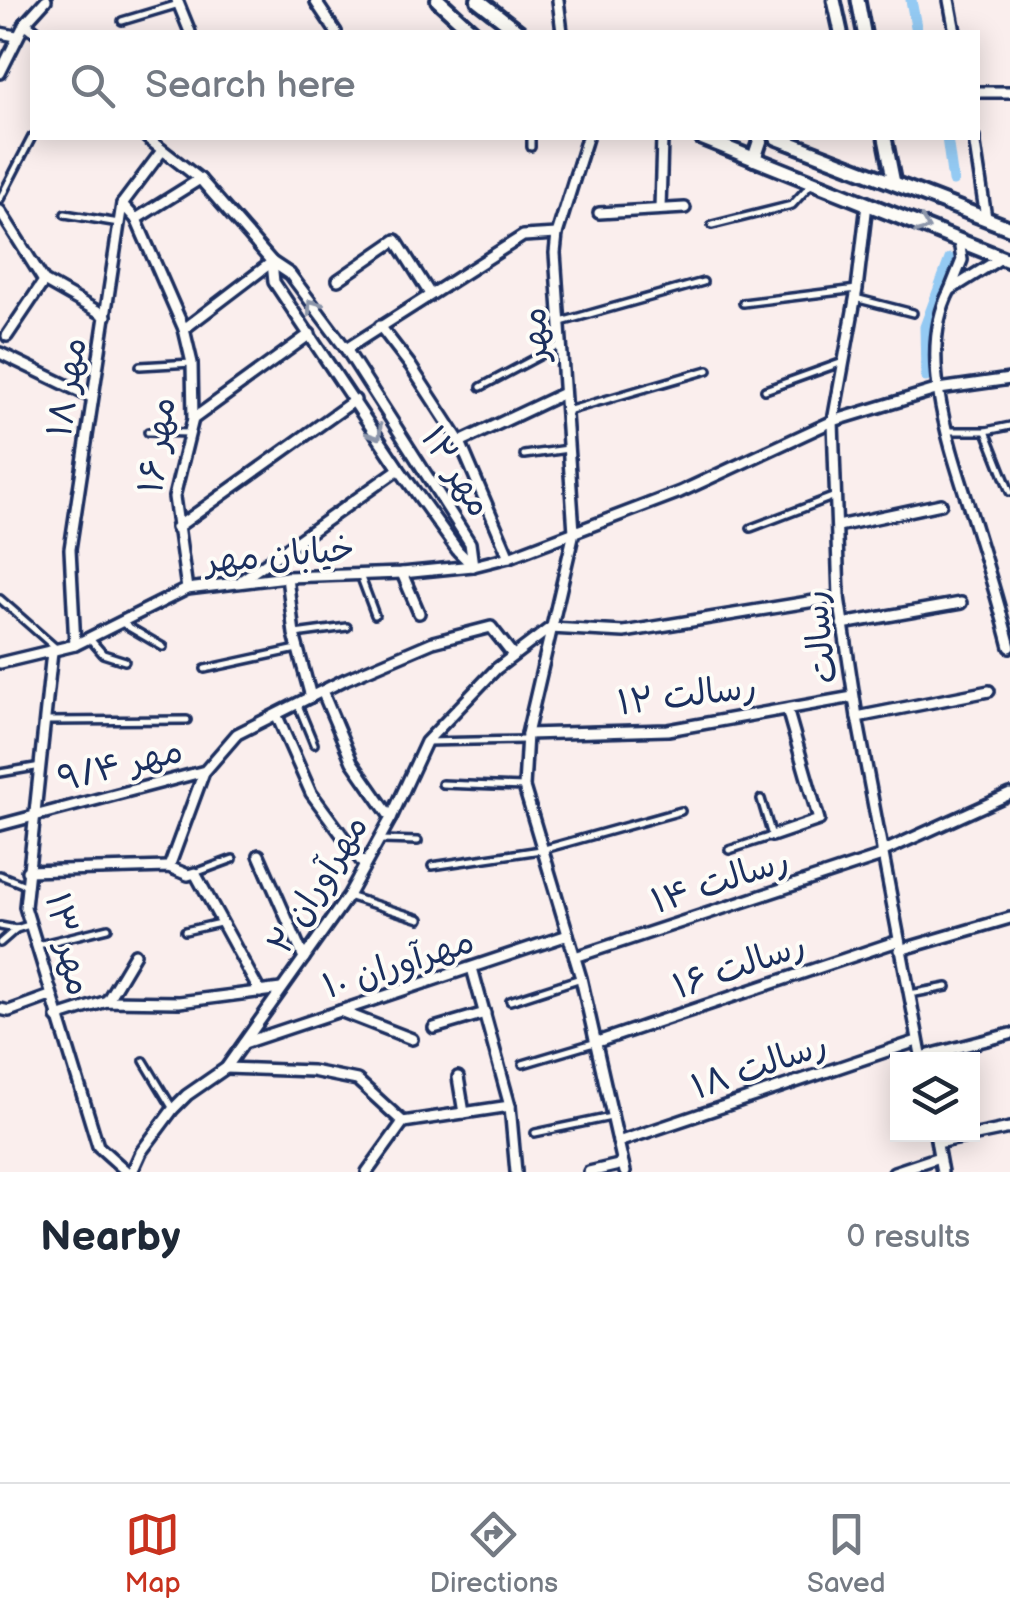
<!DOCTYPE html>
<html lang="en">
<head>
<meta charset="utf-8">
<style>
	:root { --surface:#fff; --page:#f2f2f3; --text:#1f2937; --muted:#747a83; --line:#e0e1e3; --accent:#c8321e }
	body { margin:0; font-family:"Balsamiq Sans","Playpen Sans Arabic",sans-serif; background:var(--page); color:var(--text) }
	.controls { position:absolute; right:30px; bottom:30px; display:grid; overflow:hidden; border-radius:0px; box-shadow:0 5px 25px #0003 }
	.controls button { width:90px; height:90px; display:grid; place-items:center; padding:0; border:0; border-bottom:2px solid var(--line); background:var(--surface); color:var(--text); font:50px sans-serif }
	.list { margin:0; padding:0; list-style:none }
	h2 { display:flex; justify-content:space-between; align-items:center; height:130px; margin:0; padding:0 40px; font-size:42px }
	h2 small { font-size:32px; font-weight:400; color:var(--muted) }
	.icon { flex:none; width:55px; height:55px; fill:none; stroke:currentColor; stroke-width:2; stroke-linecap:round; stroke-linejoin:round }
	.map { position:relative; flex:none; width:1010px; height:1172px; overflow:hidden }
	.search { position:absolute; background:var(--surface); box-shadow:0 5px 25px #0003; left:30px; right:30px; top:30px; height:110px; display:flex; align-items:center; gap:25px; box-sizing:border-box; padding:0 35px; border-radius:0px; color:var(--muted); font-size:38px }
	.sheet { height:310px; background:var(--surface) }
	nav { display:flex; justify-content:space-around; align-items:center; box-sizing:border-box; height:140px; border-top:2px solid var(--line); background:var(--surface); font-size:28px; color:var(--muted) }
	nav a { display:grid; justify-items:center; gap:5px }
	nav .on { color:var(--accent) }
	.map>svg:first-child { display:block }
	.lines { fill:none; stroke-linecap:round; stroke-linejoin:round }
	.canal { stroke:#94caf3; stroke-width:11 }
	.service-casing { stroke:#1b2f5e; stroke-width:12 }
	.minor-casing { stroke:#1b2f5e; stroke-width:16 }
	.tertiary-casing { stroke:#1b2f5e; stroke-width:19 }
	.secondary-casing { stroke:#1b2f5e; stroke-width:20 }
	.service { stroke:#fdfcf7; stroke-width:5 }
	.minor { stroke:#fdfcf7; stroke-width:9 }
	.tertiary { stroke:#fdfcf7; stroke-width:11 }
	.secondary { stroke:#fdfcf7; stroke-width:12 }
	.oneway { stroke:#8c96aa }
	.labels { text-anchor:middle; stroke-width:8; stroke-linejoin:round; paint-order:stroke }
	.street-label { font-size:35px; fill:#1b2f5e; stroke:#fdfcf7 }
</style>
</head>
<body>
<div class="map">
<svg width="1010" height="1172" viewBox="0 0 1010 1172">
	<rect width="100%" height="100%" fill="#faeeed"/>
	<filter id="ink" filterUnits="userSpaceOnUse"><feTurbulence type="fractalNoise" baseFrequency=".01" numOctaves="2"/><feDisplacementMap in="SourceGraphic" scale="20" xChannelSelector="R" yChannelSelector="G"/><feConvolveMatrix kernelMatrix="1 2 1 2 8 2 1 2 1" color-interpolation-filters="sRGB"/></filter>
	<g filter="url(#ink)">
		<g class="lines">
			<!-- canal -->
			<g class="canal">
				<path d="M911 0 917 32"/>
				<path d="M947 138 953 181"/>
				<path d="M926 377 925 327 950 259"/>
			</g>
			<!-- service casing -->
			<g class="service-casing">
				<g id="service">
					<path d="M122 21 179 4"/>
					<path d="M531 138V147"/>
					<path d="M0 199 32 137"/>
					<path d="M65 214 119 223"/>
					<path d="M712 225 792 205 812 183"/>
					<path d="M855 298 913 313"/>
					<path d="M743 303 857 289"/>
					<path d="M561 322 703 282"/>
					<path d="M140 366 192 363"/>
					<path d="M481 387 560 345"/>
					<path d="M765 390 843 362"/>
					<path d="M567 411 708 370"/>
					<path d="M949 431H986L1010 426"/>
					<path d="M986 431 1010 492"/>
					<path d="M148 432 190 433"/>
					<path d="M524 455 568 449"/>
					<path d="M751 528 835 496"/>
					<path d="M360 575 375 615"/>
					<path d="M0 599 58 650"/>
					<path d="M122 623 163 647"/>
					<path d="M295 634 347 627"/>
					<path d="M91 640 103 654 125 661"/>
					<path d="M205 669 297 649"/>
					<path d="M298 705 314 744"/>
					<path d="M46 721 187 720"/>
					<path d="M426 742 525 740"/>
					<path d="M0 773 41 766"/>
					<path d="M442 784 524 787"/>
					<path d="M381 840 418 841"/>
					<path d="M729 850 772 836 761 799"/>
					<path d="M432 866 541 850 681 811"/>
					<path d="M195 873 233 859"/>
					<path d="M0 875 25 885"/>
					<path d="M348 896 420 919"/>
					<path d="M0 926 16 929 29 925"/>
					<path d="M185 931 220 923"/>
					<path d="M0 943 16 929"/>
					<path d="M38 945 108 928"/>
					<path d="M910 994 947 987"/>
					<path d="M510 1001 581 978"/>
					<path d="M144 1061 173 1109"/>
					<path d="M523 1064 597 1042"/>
					<path d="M535 1133 611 1117"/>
				</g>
			</g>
			<!-- minor casing -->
			<g class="minor-casing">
				<g id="minor">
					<path d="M177 0 190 32"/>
					<path d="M319 0 316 2 336 32"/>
					<path d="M558 0 562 32"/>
					<path d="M949 0 955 32"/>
					<path d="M25 23 36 32"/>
					<path d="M0 33 16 36"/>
					<path d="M0 73 25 23 46 0"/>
					<path d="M978 92H1010"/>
					<path d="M147 138 200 179 272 262 290 274 346 349 470 543 473 566"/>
					<path d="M587 138 557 234 555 253 574 532 527 734 524 787 581 978 625 1172"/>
					<path d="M974 138 986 218"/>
					<path d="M122 204 136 219 184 329 192 363 193 419 174 497 187 589"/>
					<path d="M867 204 857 289 833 421 839 597 857 717 922 1060"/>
					<path d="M660 209 662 138"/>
					<path d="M0 211 44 281 106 316"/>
					<path d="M599 213 685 208"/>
					<path d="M136 219 200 179"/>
					<path d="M959 241 962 260 950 290 1001 258"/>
					<path d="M272 262 274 282 399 469 458 551 473 566"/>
					<path d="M338 280 396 240 430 294"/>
					<path d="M950 290C914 358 955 460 976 529 988 568 1000 608 1010 647"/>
					<path d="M380 326 410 365 460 442 509 557"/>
					<path d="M184 329 272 262"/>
					<path d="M7 336 44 281"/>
					<path d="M346 349 523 236 557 234"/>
					<path d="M0 353 91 397"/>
					<path d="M193 419 310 334"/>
					<path d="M460 442 564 393"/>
					<path d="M838 526 941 504"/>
					<path d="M176 528 355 400"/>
					<path d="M402 573 419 613"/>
					<path d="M287 577 294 634 311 697"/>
					<path d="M242 580 399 469"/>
					<path d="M842 624 961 603"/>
					<path d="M75 645 70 549 122 204 161 152"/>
					<path d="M52 652 25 907 98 1146 127 1172"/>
					<path d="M0 663 75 645 187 589 287 577 402 573 473 566 509 557 680 492 833 421 939 389 1010 379"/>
					<path d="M323 693 352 762 391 818"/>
					<path d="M277 716 311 793 364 865"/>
					<path d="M857 717 989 691"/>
					<path d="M527 734 668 730 853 697"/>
					<path d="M0 825 205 771 237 734 346 679 433 642 491 627 513 655"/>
					<path d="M772 836 819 820 787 709"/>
					<path d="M882 852 1010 794"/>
					<path d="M259 855 304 958"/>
					<path d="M169 867 204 772"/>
					<path d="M27 871 169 867 188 875 195 873 260 992"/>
					<path d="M900 950 1010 918"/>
					<path d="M575 957 882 856"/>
					<path d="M472 968 510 1106 516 1172"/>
					<path d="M107 1001 135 954"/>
					<path d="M0 1009 9 1011 50 996"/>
					<path d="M340 1011 412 1039"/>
					<path d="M57 1017 107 1001 179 1002 281 989"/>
					<path d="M434 1028 485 1013"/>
					<path d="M597 1042 898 941"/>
					<path d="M244 1043 568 935"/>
					<path d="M921 1057 1010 1034"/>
					<path d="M226 1068 312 1071 357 1080 403 1122"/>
					<path d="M458 1077 464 1113"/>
					<path d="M403 1122 510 1106"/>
					<path d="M935 1134 942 1172"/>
					<path d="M618 1142 917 1041"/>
					<path d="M937 1143 1010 1128"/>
					<path d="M132 1172 141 1152 173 1109 187 1095 226 1068 348 896 391 818 426 742 496 669 550 628 624 632 839 597"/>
					<path d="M367 1172 403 1122"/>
					<path d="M589 1172 623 1164"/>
					<path d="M894 1172 939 1157"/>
				</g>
			</g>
			<!-- tertiary casing -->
			<g class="tertiary-casing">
				<g id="tertiary">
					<path d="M834 0 841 32"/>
					<path d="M858 0 864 32"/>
					<path d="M885 138 894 183"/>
				</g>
			</g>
			<!-- secondary casing -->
			<g class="secondary-casing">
				<g id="secondary">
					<path d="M438 0 473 32"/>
					<path d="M478 0 519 32"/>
					<path d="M702 138 1010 261"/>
					<path d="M777 138 1010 228"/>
					<path d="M754 159 761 138"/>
				</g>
			</g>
			<!-- service -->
			<use href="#service" class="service"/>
			<!-- minor -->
			<use href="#minor" class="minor"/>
			<!-- tertiary -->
			<use href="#tertiary" class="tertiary"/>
			<!-- secondary -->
			<use href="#secondary" class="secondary"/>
		</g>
		<!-- one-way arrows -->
		<defs><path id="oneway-chevron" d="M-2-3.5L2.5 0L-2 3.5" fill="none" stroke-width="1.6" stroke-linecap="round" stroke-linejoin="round" transform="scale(2.5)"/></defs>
		<g class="oneway">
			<use href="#oneway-chevron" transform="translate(923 226) rotate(22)"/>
			<use href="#oneway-chevron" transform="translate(313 306) rotate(-127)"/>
			<use href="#oneway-chevron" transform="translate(376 433) rotate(57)"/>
		</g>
	</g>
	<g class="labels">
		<!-- street labels -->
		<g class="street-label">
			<text transform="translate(534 334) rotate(-93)" y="12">مهر</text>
			<text transform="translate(66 387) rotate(-81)" y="12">مهر ۱۸</text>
			<text transform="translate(156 445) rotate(-82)" y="12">مهر ۱۶</text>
			<text transform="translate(457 471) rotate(57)" y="12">مهر ۱۲</text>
			<text transform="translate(280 554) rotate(-5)" y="12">خیابان مهر</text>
			<text transform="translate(819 637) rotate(-97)" y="12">رسالت</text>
			<text transform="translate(687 694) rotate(-7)" y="12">رسالت ۱۲</text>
			<text transform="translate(120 764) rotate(-14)" y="12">مهر ۹/۴</text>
			<text transform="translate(720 880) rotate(-18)" y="12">رسالت ۱۴</text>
			<text transform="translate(317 884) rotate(-58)" y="12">مهرآوران ۲</text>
			<text transform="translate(69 944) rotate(77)" y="12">مهر ۱۳</text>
			<text transform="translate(398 963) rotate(-18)" y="12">مهرآوران ۱۰</text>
			<text transform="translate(739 965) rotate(-19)" y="12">رسالت ۱۶</text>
			<text transform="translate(759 1065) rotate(-19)" y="12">رسالت ۱۸</text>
		</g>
	</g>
</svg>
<div class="controls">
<button><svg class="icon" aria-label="layers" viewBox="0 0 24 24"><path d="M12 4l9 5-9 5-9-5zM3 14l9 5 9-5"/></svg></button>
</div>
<div class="search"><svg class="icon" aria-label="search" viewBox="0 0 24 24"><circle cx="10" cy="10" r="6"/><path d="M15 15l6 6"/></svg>Search here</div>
</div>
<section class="sheet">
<h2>Nearby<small>0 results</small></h2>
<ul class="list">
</ul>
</section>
<nav>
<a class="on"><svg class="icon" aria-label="map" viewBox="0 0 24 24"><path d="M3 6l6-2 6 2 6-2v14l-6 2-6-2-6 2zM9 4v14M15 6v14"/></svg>Map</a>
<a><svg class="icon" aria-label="directions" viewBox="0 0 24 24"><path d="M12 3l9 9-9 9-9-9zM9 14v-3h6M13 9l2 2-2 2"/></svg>Directions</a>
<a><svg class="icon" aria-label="saved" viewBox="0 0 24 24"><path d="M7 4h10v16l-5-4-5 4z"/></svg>Saved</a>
</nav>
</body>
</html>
